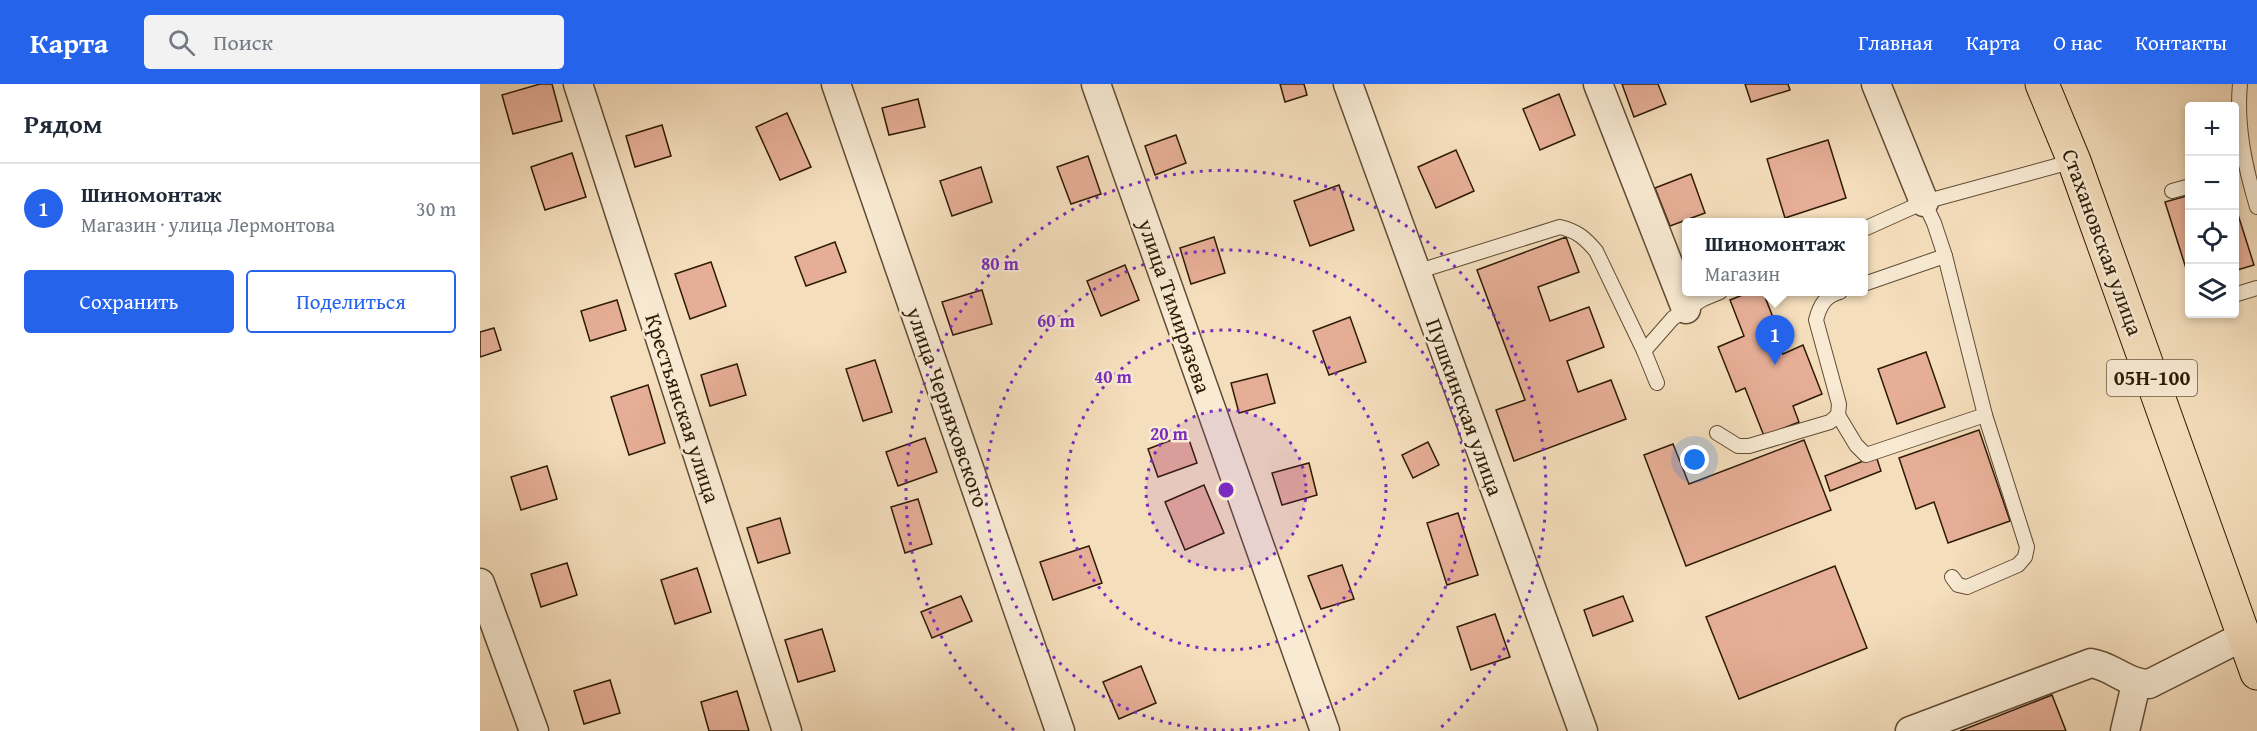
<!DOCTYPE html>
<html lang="ru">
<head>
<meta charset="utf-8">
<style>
	:root { --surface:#fff; --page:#f2f2f3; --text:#1f2937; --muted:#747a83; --line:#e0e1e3; --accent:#2563eb }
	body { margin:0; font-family:"Gentium Book Plus",serif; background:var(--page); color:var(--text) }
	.controls { position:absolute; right:18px; top:18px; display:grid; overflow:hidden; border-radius:6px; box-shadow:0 3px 9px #0003 }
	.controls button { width:54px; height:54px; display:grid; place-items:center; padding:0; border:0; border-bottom:2px solid var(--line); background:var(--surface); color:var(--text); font:30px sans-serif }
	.you { position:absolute; left:1215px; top:376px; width:21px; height:21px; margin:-15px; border:4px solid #fff; border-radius:50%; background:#1a73e8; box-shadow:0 0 0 9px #1a73e833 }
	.badge { display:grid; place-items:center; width:39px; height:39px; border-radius:50%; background:var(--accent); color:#fff; font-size:20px; font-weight:700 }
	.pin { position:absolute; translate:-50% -50px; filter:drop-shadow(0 2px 3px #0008) }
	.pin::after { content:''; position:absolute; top:32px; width:21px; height:18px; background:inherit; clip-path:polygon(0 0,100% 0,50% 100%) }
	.popup { position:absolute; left:1202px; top:134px; width:186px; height:78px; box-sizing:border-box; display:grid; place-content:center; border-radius:6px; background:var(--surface); filter:drop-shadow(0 2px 4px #0005); font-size:20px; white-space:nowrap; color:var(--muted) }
	.popup b { font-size:22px; color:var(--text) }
	.popup::after { content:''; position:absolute; left:50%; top:100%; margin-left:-12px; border:12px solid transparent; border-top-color:var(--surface) }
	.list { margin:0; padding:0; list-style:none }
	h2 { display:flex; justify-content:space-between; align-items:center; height:78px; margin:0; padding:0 24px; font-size:26px }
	h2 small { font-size:20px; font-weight:400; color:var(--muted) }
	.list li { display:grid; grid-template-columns:39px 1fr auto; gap:18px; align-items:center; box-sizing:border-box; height:90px; padding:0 24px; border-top:2px solid var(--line) }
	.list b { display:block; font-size:22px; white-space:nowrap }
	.list p { margin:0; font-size:20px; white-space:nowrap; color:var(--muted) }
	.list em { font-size:20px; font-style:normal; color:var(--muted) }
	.actions { display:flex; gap:12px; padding:18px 24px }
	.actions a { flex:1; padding:14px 0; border:2px solid var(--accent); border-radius:6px; text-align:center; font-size:21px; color:var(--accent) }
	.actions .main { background:var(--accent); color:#fff }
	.icon { flex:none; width:33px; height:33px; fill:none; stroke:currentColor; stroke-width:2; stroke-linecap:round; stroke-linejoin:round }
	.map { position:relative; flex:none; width:1777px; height:647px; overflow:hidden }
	header { display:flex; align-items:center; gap:36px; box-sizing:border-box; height:84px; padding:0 30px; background:var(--accent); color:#fff }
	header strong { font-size:28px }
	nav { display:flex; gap:33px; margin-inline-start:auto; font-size:21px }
	.search { width:420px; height:54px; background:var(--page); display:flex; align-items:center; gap:15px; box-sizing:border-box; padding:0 21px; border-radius:6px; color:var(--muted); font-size:22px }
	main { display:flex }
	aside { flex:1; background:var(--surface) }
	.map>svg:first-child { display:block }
	.building { fill:#e6ae96; stroke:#2e1b06; stroke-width:1.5 }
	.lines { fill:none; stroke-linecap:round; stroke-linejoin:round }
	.service-casing { stroke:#604c34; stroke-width:16 }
	.minor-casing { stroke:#604c34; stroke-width:31 }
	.primary-casing { stroke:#2e1b06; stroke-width:35 }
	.service { stroke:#f8ead3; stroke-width:14 }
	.minor { stroke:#f8ead3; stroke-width:28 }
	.primary { stroke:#f5debc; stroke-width:33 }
	.ring { fill:none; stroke:#7b2cbf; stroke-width:3; stroke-dasharray:3 6 }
	.labels { text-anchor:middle; stroke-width:5; stroke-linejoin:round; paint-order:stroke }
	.shield { fill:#f8ead3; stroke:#6b5944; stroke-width:1.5 }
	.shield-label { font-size:21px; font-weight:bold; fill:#2e1b06 }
	.street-label { font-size:22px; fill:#2e1b06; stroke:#f8ead3 }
	.centre { fill:#7b2cbf; stroke:#f8ead3; stroke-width:3 }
	.ring-label { font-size:18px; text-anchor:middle; font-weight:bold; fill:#7b2cbf; stroke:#f8ead3; stroke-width:5; stroke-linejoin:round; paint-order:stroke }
</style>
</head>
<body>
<header>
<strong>Карта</strong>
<div class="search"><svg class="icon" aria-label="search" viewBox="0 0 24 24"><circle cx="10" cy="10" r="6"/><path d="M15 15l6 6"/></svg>Поиск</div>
<nav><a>Главная</a><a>Карта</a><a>О нас</a><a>Контакты</a></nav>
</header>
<main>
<aside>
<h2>Рядом<small></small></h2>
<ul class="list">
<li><span class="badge">1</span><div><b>Шиномонтаж</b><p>Магазин · улица Лермонтова</p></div><em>30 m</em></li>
</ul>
<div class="actions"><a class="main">Сохранить</a><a>Поделиться</a></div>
</aside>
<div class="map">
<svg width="1777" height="647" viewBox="0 0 1777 647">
	<rect width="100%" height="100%" fill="#f5debc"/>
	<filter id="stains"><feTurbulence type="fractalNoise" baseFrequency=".00333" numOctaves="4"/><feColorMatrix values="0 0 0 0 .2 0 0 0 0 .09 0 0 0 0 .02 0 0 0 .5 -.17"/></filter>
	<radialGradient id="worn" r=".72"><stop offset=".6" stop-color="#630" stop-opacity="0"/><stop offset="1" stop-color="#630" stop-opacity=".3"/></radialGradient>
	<!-- building -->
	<g class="building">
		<path d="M60 0H72L82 37 33 50 22 11Z"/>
		<path d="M800 0H824L827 11 805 18Z"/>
		<path d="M1142 0H1178L1186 20 1154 33Z"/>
		<path d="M1265 0H1308L1310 6 1271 18Z"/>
		<path d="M1079 10 1095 51 1060 66 1043 25Z"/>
		<path d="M438 15 445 43 409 51 402 24Z"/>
		<path d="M307 29 331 83 300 96 276 43Z"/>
		<path d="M182 41 191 72 155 83 146 52Z"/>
		<path d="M696 51 706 79 675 91 665 62Z"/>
		<path d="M1348 56 1366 114 1305 134 1287 75Z"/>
		<path d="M976 66 994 107 956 124 938 83Z"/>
		<path d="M92 69 106 113 65 126 51 83Z"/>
		<path d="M608 72 621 110 591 120 577 83Z"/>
		<path d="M501 83 512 118 472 132 460 97Z"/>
		<path d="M1211 90 1225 129 1190 142 1175 104Z"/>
		<path d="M859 101 874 146 830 162 814 117Z"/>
		<path d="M1710 111V197L1685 118Z"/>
		<path d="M1754 118 1774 181 1754 187Z"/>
		<path d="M734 153 745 189 711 200 700 164Z"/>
		<path d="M1086 153 1099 188 1058 203 1070 237 1109 223 1124 263 1087 277 1098 308 1131 296 1146 335 1034 377 1016 326 1045 316 997 186Z"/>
		<path d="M355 158 366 188 326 202 315 173Z"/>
		<path d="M231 178 246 222 210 235 195 190Z"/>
		<path d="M645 181 659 216 621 232 607 197Z"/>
		<path d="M502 206 512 240 473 251 462 218Z"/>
		<path d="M1270 208H1283L1296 241 1292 243 1303 270 1323 261 1342 310 1313 322 1319 338 1284 352 1265 304 1256 308 1238 263 1264 252 1250 216Z"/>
		<path d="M137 216 146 246 110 257 101 227Z"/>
		<path d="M870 233 886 278 849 291 833 247Z"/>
		<path d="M14 244 21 266 0 273V248Z"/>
		<path d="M1446 268 1465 323 1417 340 1398 285Z"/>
		<path d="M395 276 412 328 383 337 366 285Z"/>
		<path d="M257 280 266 311 230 322 221 291Z"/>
		<path d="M787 290 795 319 759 329 751 299Z"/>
		<path d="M168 301 185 359 149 371 131 313Z"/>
		<path d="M1499 346 1530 437 1468 459 1454 418 1436 425 1419 374Z"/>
		<path d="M707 350 717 379 678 393 668 365Z"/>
		<path d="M445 354 457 388 418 402 406 368Z"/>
		<path d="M1324 356 1351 426 1206 482 1164 371 1193 360 1209 400Z"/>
		<path d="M948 358 959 381 933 394 922 371Z"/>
		<path d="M1396 372 1401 387 1350 407 1345 392Z"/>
		<path d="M829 379 837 411 802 421 792 389Z"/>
		<path d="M67 382 77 415 41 426 31 393Z"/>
		<path d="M724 401 744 449 705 466 685 418Z"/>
		<path d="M438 415 452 460 425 469 411 423Z"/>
		<path d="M978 429 998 491 967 501 947 439Z"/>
		<path d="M300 434 310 469 278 479 267 444Z"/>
		<path d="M609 462 622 499 573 516 560 478Z"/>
		<path d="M87 479 97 511 61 523 51 490Z"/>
		<path d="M862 481 874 515 841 525 828 492Z"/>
		<path d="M1355 482 1387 564 1259 615 1226 533Z"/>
		<path d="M217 484 231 528 195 540 181 496Z"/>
		<path d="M481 512 492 537 452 554 441 528Z"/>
		<path d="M1143 512 1153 537 1113 552 1104 526Z"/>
		<path d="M1015 530 1030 573 991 586 977 543Z"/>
		<path d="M342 545 355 587 318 598 305 556Z"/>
		<path d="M661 582 676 619 639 635 623 598Z"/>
		<path d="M130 596 140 629 104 640 94 607Z"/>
		<path d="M257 607 269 647H229L221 618Z"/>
		<path d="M1572 611 1586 647H1480Z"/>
	</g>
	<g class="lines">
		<!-- service casing -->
		<g class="service-casing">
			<g id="service">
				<path d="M1760 0C1756 42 1765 83 1777 123"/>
				<path d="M1692 107 1710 102"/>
				<path d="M1444 118 1454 139 1465 172 1505 331 1547 463 1545 473 1538 481 1487 503 1478 501 1472 493"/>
				<path d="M1384 145 1444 118 1594 77"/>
				<path d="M936 188 1080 143C1097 147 1105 154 1116 167L1164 267 1177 299"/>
				<path d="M1384 200 1465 172"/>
				<path d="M1754 211 1777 204"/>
				<path d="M1164 267 1193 234 1223 215 1240 208"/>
				<path d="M1358 331 1376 361 1386 371 1505 331"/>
				<path d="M1237 349 1258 362H1269L1350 338 1358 331 1359 320 1336 236C1340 221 1345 212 1360 208"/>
			</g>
		</g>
		<!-- minor casing -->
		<g class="minor-casing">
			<g id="minor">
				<path d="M98 0 307 647"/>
				<path d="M356 0 580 647"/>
				<path d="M616 0 845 647"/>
				<path d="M868 0 1103 647"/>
				<path d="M1118 0 1206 225"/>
				<path d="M1396 0 1444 118"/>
				<path d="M0 499 54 647"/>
				<path d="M1430 647 1611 579C1632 582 1647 600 1669 600L1764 552"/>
				<path d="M1645 647 1656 600"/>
			</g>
		</g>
		<!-- primary casing -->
		<g class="primary-casing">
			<path id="primary" d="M1562 0 1594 77 1777 589"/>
		</g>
		<!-- service -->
		<use href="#service" class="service"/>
		<!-- minor -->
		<use href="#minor" class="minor"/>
		<!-- primary -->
		<use href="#primary" class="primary"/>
	</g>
	<!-- distance rings -->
	<circle cx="746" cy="406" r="80" fill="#7b2cbf" fill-opacity=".12"/>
	<g class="ring">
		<circle cx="746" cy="406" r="80"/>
		<circle cx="746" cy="406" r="160"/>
		<circle cx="746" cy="406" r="240"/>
		<path d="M534 646A320 320 0 1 1 958 646"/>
	</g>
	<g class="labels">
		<!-- shield labels -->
		<rect class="shield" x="1627" y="276" width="90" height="36" rx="4.5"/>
		<g class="shield-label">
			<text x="1672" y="301">05Н-100</text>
		</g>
		<!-- street labels -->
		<g class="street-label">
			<text transform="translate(1623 158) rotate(70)" y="8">Стахановская улица</text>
			<text transform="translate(695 222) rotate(71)" y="8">улица Тимирязева</text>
			<text transform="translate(468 323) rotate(71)" y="8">улица Черняховского</text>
			<text transform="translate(985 323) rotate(70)" y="8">Пушкинская улица</text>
			<text transform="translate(203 324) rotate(72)" y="8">Крестьянская улица</text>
		</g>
	</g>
	<circle cx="746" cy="406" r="9" class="centre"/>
	<g class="ring-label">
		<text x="520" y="186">80 m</text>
		<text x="576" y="243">60 m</text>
		<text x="633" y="299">40 m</text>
		<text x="689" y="356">20 m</text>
	</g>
	<rect width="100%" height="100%" filter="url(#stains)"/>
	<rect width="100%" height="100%" fill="url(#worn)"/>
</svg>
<div class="controls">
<button>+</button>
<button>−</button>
<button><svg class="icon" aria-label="locate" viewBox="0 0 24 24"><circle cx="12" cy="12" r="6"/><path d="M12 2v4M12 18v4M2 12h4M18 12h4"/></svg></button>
<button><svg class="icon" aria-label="layers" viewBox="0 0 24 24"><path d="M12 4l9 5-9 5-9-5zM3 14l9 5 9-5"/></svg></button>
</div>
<div class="you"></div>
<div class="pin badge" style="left:1295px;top:281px">1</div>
<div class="popup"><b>Шиномонтаж</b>Магазин</div>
</div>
</main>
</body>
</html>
